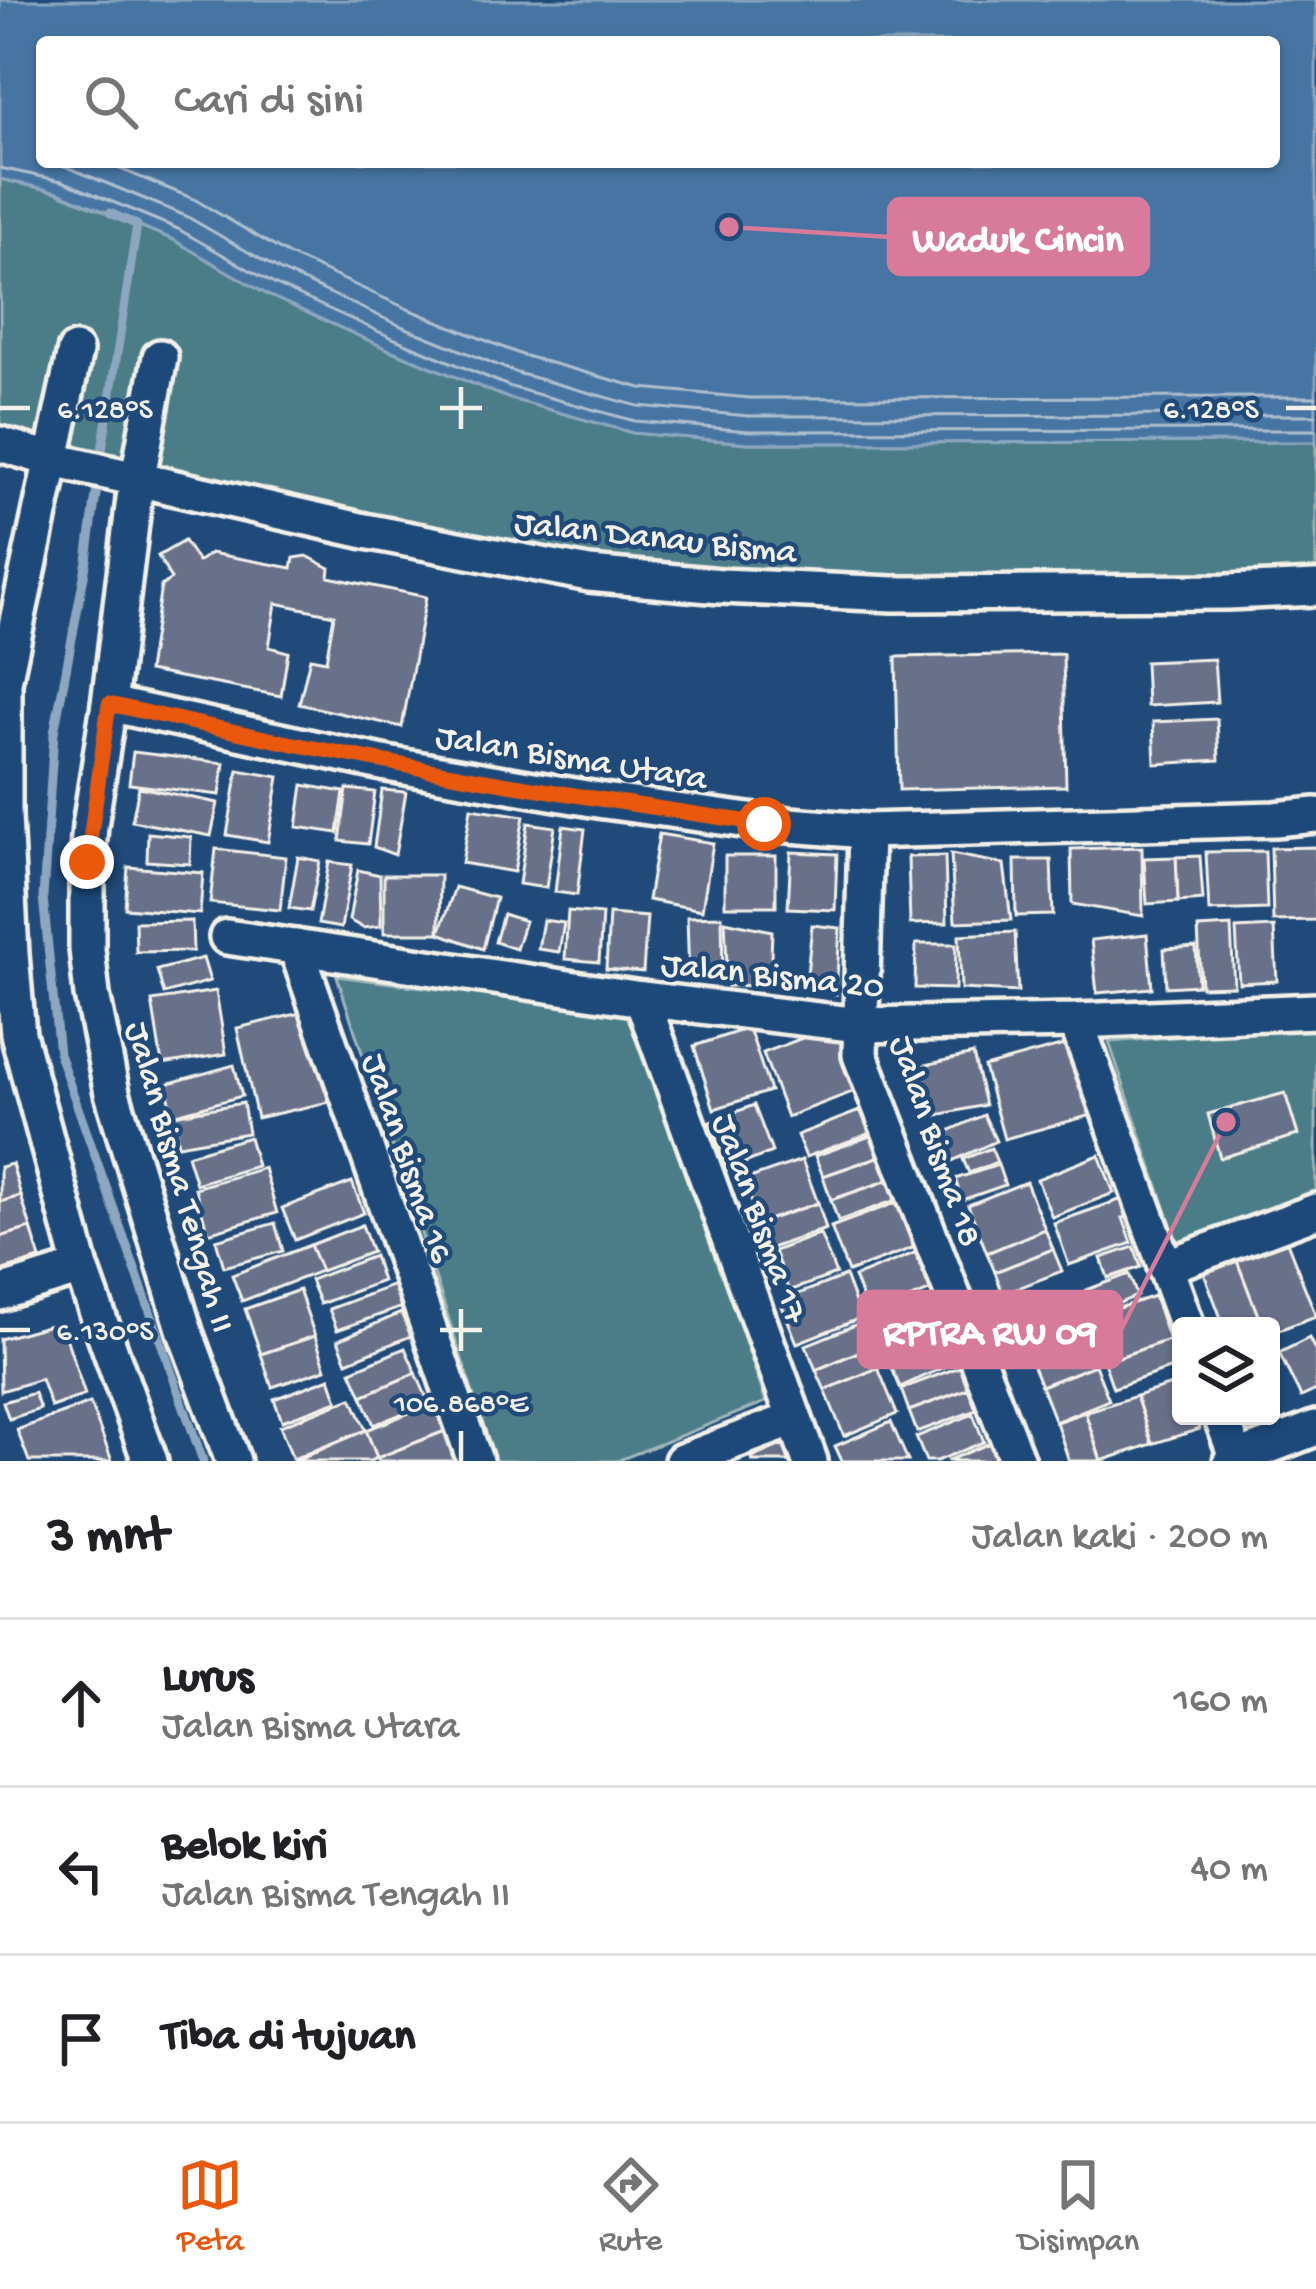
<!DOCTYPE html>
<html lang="id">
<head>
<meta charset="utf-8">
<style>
	:root { --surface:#fff; --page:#f6f6f6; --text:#202124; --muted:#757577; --line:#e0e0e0; --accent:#ea580c }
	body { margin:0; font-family:"Gochi Hand",sans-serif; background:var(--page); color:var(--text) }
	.controls { position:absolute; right:36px; bottom:36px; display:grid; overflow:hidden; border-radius:12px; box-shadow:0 3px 9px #0004 }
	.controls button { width:108px; height:108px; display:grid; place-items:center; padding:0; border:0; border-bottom:3px solid var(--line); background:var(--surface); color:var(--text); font:60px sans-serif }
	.stop { position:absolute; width:36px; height:36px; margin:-27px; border:9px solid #ea580c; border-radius:50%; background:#fff }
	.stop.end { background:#ea580c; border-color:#fff; box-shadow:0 3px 12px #0008 }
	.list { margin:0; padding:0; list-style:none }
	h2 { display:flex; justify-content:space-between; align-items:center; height:156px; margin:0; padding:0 48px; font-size:51px }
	h2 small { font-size:39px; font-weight:400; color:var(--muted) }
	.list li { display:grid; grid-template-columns:78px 1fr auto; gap:36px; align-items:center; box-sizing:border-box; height:168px; padding:0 48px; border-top:3px solid var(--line) }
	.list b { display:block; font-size:45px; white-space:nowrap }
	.list p { margin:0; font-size:39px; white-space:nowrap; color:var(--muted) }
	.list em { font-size:39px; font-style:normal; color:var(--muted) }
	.icon { flex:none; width:66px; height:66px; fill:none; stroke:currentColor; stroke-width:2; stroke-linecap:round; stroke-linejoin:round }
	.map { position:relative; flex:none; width:1316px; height:1461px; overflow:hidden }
	.search { position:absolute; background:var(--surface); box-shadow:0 3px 9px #0004; left:36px; right:36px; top:36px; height:132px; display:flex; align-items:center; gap:30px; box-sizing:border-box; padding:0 42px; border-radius:12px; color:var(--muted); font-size:45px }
	.sheet { height:660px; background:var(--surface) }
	nav { display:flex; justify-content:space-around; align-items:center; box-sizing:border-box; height:168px; border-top:3px solid var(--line); background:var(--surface); font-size:33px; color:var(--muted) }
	nav a { display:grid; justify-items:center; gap:6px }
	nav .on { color:var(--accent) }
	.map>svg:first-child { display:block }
	.green { fill:#4b7d89; stroke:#a0b7b8; stroke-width:3 }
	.water { fill:#4775a3; stroke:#8ca7bf; stroke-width:3; fill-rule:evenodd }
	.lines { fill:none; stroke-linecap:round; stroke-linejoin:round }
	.shore { stroke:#afbfcc; stroke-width:3 }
	.stream { stroke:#8ca7bf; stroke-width:9 }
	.building { fill:#68708a; stroke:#f4f1e8; stroke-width:3 }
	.minor-casing { stroke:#f4f1e8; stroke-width:42 }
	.minor { stroke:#1f4a7a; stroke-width:33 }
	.route { stroke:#ea580c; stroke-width:15 }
	.ticks { fill:none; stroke:#f4f1e8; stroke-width:4.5 }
	.labels { text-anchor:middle; stroke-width:9; stroke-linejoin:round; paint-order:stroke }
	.street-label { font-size:36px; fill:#f4f1e8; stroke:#1f4a7a }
	.ticks-label { font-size:30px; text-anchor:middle; fill:#f4f1e8; stroke:#1f4a7a; stroke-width:9; stroke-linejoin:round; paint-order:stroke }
	.leader { fill:none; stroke:#d87a9a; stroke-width:4.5 }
	.callout-dot { fill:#d87a9a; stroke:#1f4a7a; stroke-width:4.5 }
	.callout { fill:#d87a9a; stroke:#d87a9a; stroke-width:4.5 }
	.callout-label { font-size:39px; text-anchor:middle; font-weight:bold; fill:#fff }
</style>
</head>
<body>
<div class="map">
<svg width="1316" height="1461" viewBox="0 0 1316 1461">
	<rect width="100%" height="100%" fill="#1f4a7a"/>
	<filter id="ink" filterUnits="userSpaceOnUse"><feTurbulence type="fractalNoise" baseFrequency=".00833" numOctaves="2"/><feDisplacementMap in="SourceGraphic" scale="24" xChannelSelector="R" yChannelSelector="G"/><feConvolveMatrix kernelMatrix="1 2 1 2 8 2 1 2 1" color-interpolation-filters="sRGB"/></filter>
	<g filter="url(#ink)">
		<!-- green -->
		<g class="green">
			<path d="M0 179 54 191 174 240 268 295 390 350 508 398 633 433 748 443 1316 442V584L721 586 0 444Z"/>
			<path d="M337 976 633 1014 766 1402 617 1461H495Z"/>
			<path d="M1316 1026V1202L1181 1254 1109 1042Z"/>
		</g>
		<!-- water -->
		<path class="water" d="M0 0H1316V442L748 443 633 433 508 398 390 350 268 295 174 240 58 192 0 179ZM42 42H1274V162H42Z"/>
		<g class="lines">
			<!-- shore -->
			<g class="shore">
				<path d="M47 162 67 167 186 216 281 271 401 326 517 373 638 406 749 416 1316 415"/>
				<path d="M103 162 194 199 289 255 408 309 522 355 641 388 750 398 1316 397"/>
				<path d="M0 168 62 181 178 229 274 284 395 339 511 387 635 421 749 431 1316 430"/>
			</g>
			<!-- stream -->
			<g class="stream">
				<path d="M100 463 137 225 110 213"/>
				<path d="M98 480 87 560 54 733 43 897 59 1054 203 1461"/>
			</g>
		</g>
		<!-- building -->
		<g class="building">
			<path d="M184 541 198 562 211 553 292 568 294 558 307 556 330 568 329 577 426 597 402 727 299 704 310 658 326 661 334 615 276 603 269 647 288 652 281 696 148 671 161 586 171 579 158 556Z"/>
			<path d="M1063 654 1066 786 899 790 896 657Z"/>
			<path d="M1214 659 1217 702 1147 706 1145 662Z"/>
			<path d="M1217 719 1219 760 1155 764 1153 722Z"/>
			<path d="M133 752 224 763 220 795 129 784Z"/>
			<path d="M238 770 279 777 268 842 227 835Z"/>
			<path d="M303 785 344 792 338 833 297 827Z"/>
			<path d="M139 787 218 803 211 836 132 821Z"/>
			<path d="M347 789 375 792 368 844 340 841Z"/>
			<path d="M382 790 406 792 395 855 374 847Z"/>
			<path d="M471 808 524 816 514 872 462 863Z"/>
			<path d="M528 823 555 827 546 888 519 884Z"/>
			<path d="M563 826 585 829 577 895 555 892Z"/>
			<path d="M148 833 191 837 190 864 147 861Z"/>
			<path d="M659 834 713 843 702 910 648 900Z"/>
			<path d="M1142 847 1143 916 1072 904 1071 849Z"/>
			<path d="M1316 847V920L1273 921 1271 848Z"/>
			<path d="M216 849 286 857 280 910 210 903Z"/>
			<path d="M1265 851 1267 909 1209 911 1206 852Z"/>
			<path d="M791 852 837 854 835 910 788 908Z"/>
			<path d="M951 854 1004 864 1011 920 955 922Z"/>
			<rect x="725" y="856" width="51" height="50"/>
			<path d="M945 856 947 923 910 924 908 857Z"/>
			<path d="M1200 856 1203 900 1178 902 1176 857Z"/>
			<path d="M298 857 320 861 310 911 289 908Z"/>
			<path d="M1176 857 1178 902 1147 904 1144 858Z"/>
			<path d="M1015 860H1051L1053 915 1016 916Z"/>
			<path d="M329 862 352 865 341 928 318 924Z"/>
			<path d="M128 867 203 873 200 914 125 908Z"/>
			<path d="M358 870 380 875 381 926 363 928 349 920Z"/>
			<path d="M384 875H440L439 933H384Z"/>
			<path d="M455 887 496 898 483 949 439 933Z"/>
			<path d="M568 911 602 914 599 962 565 959Z"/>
			<path d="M503 914 525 921 516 949 495 942Z"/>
			<path d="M609 914 647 917 643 972 606 969Z"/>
			<path d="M722 916 723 977 689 978 687 917Z"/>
			<path d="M543 920 564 923 559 952 538 949Z"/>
			<path d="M192 921 193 951 136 952 135 922Z"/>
			<path d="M725 921 772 931 770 985 728 986Z"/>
			<path d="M812 925 840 928 836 994 806 984Z"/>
			<path d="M1231 926 1234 986 1201 987 1198 928Z"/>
			<path d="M1274 927 1277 981 1239 983 1236 929Z"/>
			<path d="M1015 932 1018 992 961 989 959 935Z"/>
			<path d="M1147 934 1152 988 1097 993 1091 940Z"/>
			<path d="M916 944H956L955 989 915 988Z"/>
			<path d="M1196 947 1198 985 1166 987 1164 949Z"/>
			<path d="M203 958 210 981 164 994 157 970Z"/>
			<path d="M216 991 226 1054 162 1064 152 1001Z"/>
			<path d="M309 1011 329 1102 257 1118 237 1028Z"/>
			<path d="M839 1024 863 1088 787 1117 763 1053Z"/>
			<path d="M749 1028 770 1091 714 1109 694 1046Z"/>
			<path d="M1071 1043 1092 1115 1004 1139 984 1067Z"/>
			<path d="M973 1054 985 1105 933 1116 921 1066Z"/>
			<path d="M234 1065 242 1096 173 1115 166 1084Z"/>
			<path d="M1285 1093 1298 1135 1220 1158 1208 1114Z"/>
			<path d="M243 1103 248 1133 178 1145 173 1115Z"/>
			<path d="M754 1105 772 1152 728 1170 710 1122Z"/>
			<path d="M862 1110 871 1133 806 1157 797 1135Z"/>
			<path d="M984 1115 996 1141 952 1161 940 1135Z"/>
			<path d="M873 1135 881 1156 823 1176 815 1156Z"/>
			<path d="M249 1137 257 1166 196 1184 187 1155Z"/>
			<path d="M991 1148 997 1162 969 1173 963 1159Z"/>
			<path d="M1099 1155 1114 1193 1052 1217 1037 1179Z"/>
			<path d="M881 1156 889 1180 831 1200 823 1176Z"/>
			<path d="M802 1160 818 1203 759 1223 744 1180Z"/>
			<path d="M12 1164 21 1196 0 1202V1167Z"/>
			<path d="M998 1165 1005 1185 962 1200 955 1179Z"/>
			<path d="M264 1168 277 1213 208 1233 195 1188Z"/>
			<path d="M889 1180 896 1200 838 1221 831 1200Z"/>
			<path d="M352 1182 364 1213 295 1240 282 1208Z"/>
			<path d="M1026 1182 1045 1229 987 1253 968 1205Z"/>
			<path d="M21 1196 31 1228 0 1237V1202Z"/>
			<path d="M1128 1197 1135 1215 1123 1218 1132 1243 1069 1265 1054 1223Z"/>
			<path d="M906 1199 923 1244 848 1272 831 1227Z"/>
			<path d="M818 1203 826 1229 768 1249 759 1223Z"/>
			<path d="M275 1223 283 1251 224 1267 216 1240Z"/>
			<path d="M362 1225 372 1252 321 1271 310 1245Z"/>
			<path d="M31 1228 40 1259 0 1271V1237Z"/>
			<path d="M1045 1229 1053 1249 995 1272 987 1253Z"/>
			<path d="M820 1234 836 1274 789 1291 774 1251Z"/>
			<path d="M1287 1242 1316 1316 1271 1333V1326H1262L1237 1261Z"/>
			<path d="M310 1245 321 1271 242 1301 232 1275Z"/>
			<path d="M1134 1247 1141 1267 1108 1278 1101 1258Z"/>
			<path d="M1053 1249 1062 1271 1003 1294 995 1272Z"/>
			<path d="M917 1252 932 1290 869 1315 854 1277Z"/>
			<path d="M374 1256 382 1281 320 1304 310 1280Z"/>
			<path d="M1237 1261 1262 1326H1224L1204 1273Z"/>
			<path d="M1129 1274 1137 1296 1095 1313 1086 1290Z"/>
			<path d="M845 1276 861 1318 797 1343 780 1301Z"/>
			<path d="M397 1284 405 1306 337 1330 329 1309Z"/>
			<path d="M299 1290 315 1336 261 1354 245 1309Z"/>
			<path d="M1154 1296 1169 1340 1104 1362 1089 1318Z"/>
			<path d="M401 1313 411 1336 347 1362 338 1340Z"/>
			<path d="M61 1322 85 1395 51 1407 41 1379 1 1391 0 1339Z"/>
			<path d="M860 1323 870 1347 816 1370 806 1345Z"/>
			<path d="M315 1336 326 1369 272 1387 261 1354Z"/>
			<path d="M1309 1338 1316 1352V1390L1301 1397 1279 1353Z"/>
			<path d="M954 1339 963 1359 900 1387 891 1366Z"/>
			<path d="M1169 1340 1178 1366 1113 1388 1104 1362Z"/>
			<path d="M1086 1342 1095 1365 1041 1386 1032 1364Z"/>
			<path d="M870 1347 878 1368 825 1390 816 1370Z"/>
			<path d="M405 1348 416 1373 362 1396 351 1371Z"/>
			<path d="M1095 1365 1109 1400 1055 1422 1041 1386Z"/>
			<path d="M962 1366 970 1388 909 1411 901 1389Z"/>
			<path d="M878 1368 897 1414 844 1436 825 1390Z"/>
			<path d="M416 1373 429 1403 374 1425 362 1396Z"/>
			<path d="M330 1378 338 1401 282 1421 274 1399Z"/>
			<path d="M1181 1382V1416H1196L1200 1429 1152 1444 1136 1396Z"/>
			<path d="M970 1388 979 1409 917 1432 909 1411Z"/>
			<path d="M34 1393 40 1409 9 1419 3 1402Z"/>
			<path d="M1136 1396 1152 1444 1101 1461 1085 1412Z"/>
			<path d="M352 1398 366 1430 293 1459 280 1426Z"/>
			<path d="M90 1403 112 1461H29L17 1430Z"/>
			<path d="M434 1403 445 1431 377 1458 366 1430Z"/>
			<path d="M1085 1412 1101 1461H1069L1056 1422Z"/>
			<path d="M973 1414 984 1442 937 1461H926L916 1437Z"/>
			<path d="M891 1422 908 1461H842L835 1446Z"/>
			<path d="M366 1430 377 1458 370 1461H294Z"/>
			<path d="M445 1431 457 1461H378L377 1458Z"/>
			<path d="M995 1441 1003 1461H947Z"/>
			<path d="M784 1444 791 1461H752L751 1458Z"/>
		</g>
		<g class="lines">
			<!-- minor casing -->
			<g class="minor-casing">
				<g id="minor">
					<path d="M75 351 4 682V816L11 954 18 1034 81 1268 150 1461"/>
					<path d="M160 357 134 499 109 704 90 826 87 862V949L92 995 112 1093 185 1332 233 1461"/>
					<path d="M0 444 53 460 365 531 589 574 721 586 893 594 1227 592 1316 588"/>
					<path d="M109 704 387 764 604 801 764 823 866 831 1275 819 1316 815"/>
					<path d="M866 831 860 1055 1017 1461"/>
					<path d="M227 937 642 999 860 1025 1076 1021 1316 1011"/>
					<path d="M296 947 475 1461"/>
					<path d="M642 999 810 1461"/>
					<path d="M1076 1021 1187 1326"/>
					<path d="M1165 1267 1316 1211"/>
					<path d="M0 1293 81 1268"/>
					<path d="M1221 1416 1237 1459"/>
					<path d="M682 1461 794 1419"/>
					<path d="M1231 1461 1316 1428"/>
				</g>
			</g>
			<!-- minor -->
			<use href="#minor" class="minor"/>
		</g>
	</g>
	<g class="lines" filter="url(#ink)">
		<!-- route -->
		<path class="route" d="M87 862 109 704C326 754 544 793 764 824"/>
	</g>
	<!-- ticks -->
	<path class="ticks" d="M461 387V429M0 408H30M440 408H482M1286 408H1316M461 1309V1351M0 1330H30M440 1330H482M461 1431V1461"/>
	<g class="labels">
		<!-- street labels -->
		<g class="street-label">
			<text transform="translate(656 534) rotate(6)" y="13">Jalan Danau Bisma</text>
			<text transform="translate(572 754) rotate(9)" y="13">Jalan Bisma Utara</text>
			<text transform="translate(773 972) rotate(6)" y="13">Jalan Bisma 20</text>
			<text transform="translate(939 1140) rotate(71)" y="13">Jalan Bisma 18</text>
			<text transform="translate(411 1157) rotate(71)" y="13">Jalan Bisma 16</text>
			<text transform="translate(183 1176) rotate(74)" y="13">Jalan Bisma Tengah II</text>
			<text transform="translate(763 1217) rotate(70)" y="13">Jalan Bisma 17</text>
		</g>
	</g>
	<g class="ticks-label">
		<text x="105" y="418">6.128°S</text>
		<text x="1211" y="418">6.128°S</text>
		<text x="105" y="1340">6.130°S</text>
		<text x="461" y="1412">106.868°E</text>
	</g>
	<!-- callouts -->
	<path class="leader" d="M729 227L889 237M1226 1122L1121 1330"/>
	<g class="callout-dot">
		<circle cx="729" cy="227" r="12"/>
		<circle cx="1226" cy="1122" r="12"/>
	</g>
	<g class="callout">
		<rect x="889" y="199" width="259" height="75" rx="12"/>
		<rect x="859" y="1292" width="262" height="75" rx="12"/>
	</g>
	<g class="callout-label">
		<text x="1018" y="250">Waduk Cincin</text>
		<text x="990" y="1343">RPTRA RW 09</text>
	</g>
</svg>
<div class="controls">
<button><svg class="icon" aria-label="layers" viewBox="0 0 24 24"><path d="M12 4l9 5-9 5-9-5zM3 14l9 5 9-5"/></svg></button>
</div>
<div class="stop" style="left:764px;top:824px"></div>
<div class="stop end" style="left:87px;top:862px"></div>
<div class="search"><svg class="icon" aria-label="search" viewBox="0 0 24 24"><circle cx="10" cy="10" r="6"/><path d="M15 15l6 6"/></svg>Cari di sini</div>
</div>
<section class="sheet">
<h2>3 mnt<small>Jalan kaki · 200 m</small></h2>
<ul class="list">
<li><svg class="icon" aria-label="ahead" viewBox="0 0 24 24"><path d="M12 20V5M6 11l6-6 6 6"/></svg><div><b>Lurus</b><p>Jalan Bisma Utara</p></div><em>160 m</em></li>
<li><svg class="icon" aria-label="left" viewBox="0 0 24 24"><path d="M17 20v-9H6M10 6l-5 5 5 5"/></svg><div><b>Belok kiri</b><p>Jalan Bisma Tengah II</p></div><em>40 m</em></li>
<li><svg class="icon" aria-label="arrive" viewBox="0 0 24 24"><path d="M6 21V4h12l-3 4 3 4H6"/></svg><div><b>Tiba di tujuan</b></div></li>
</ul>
</section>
<nav>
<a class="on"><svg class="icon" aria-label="map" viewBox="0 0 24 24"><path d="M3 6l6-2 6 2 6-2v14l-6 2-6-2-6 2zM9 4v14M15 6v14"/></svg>Peta</a>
<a><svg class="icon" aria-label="directions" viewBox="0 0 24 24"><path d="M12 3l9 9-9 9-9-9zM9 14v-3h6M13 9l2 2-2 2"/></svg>Rute</a>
<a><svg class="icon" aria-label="saved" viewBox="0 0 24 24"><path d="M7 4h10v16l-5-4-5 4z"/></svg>Disimpan</a>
</nav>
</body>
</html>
